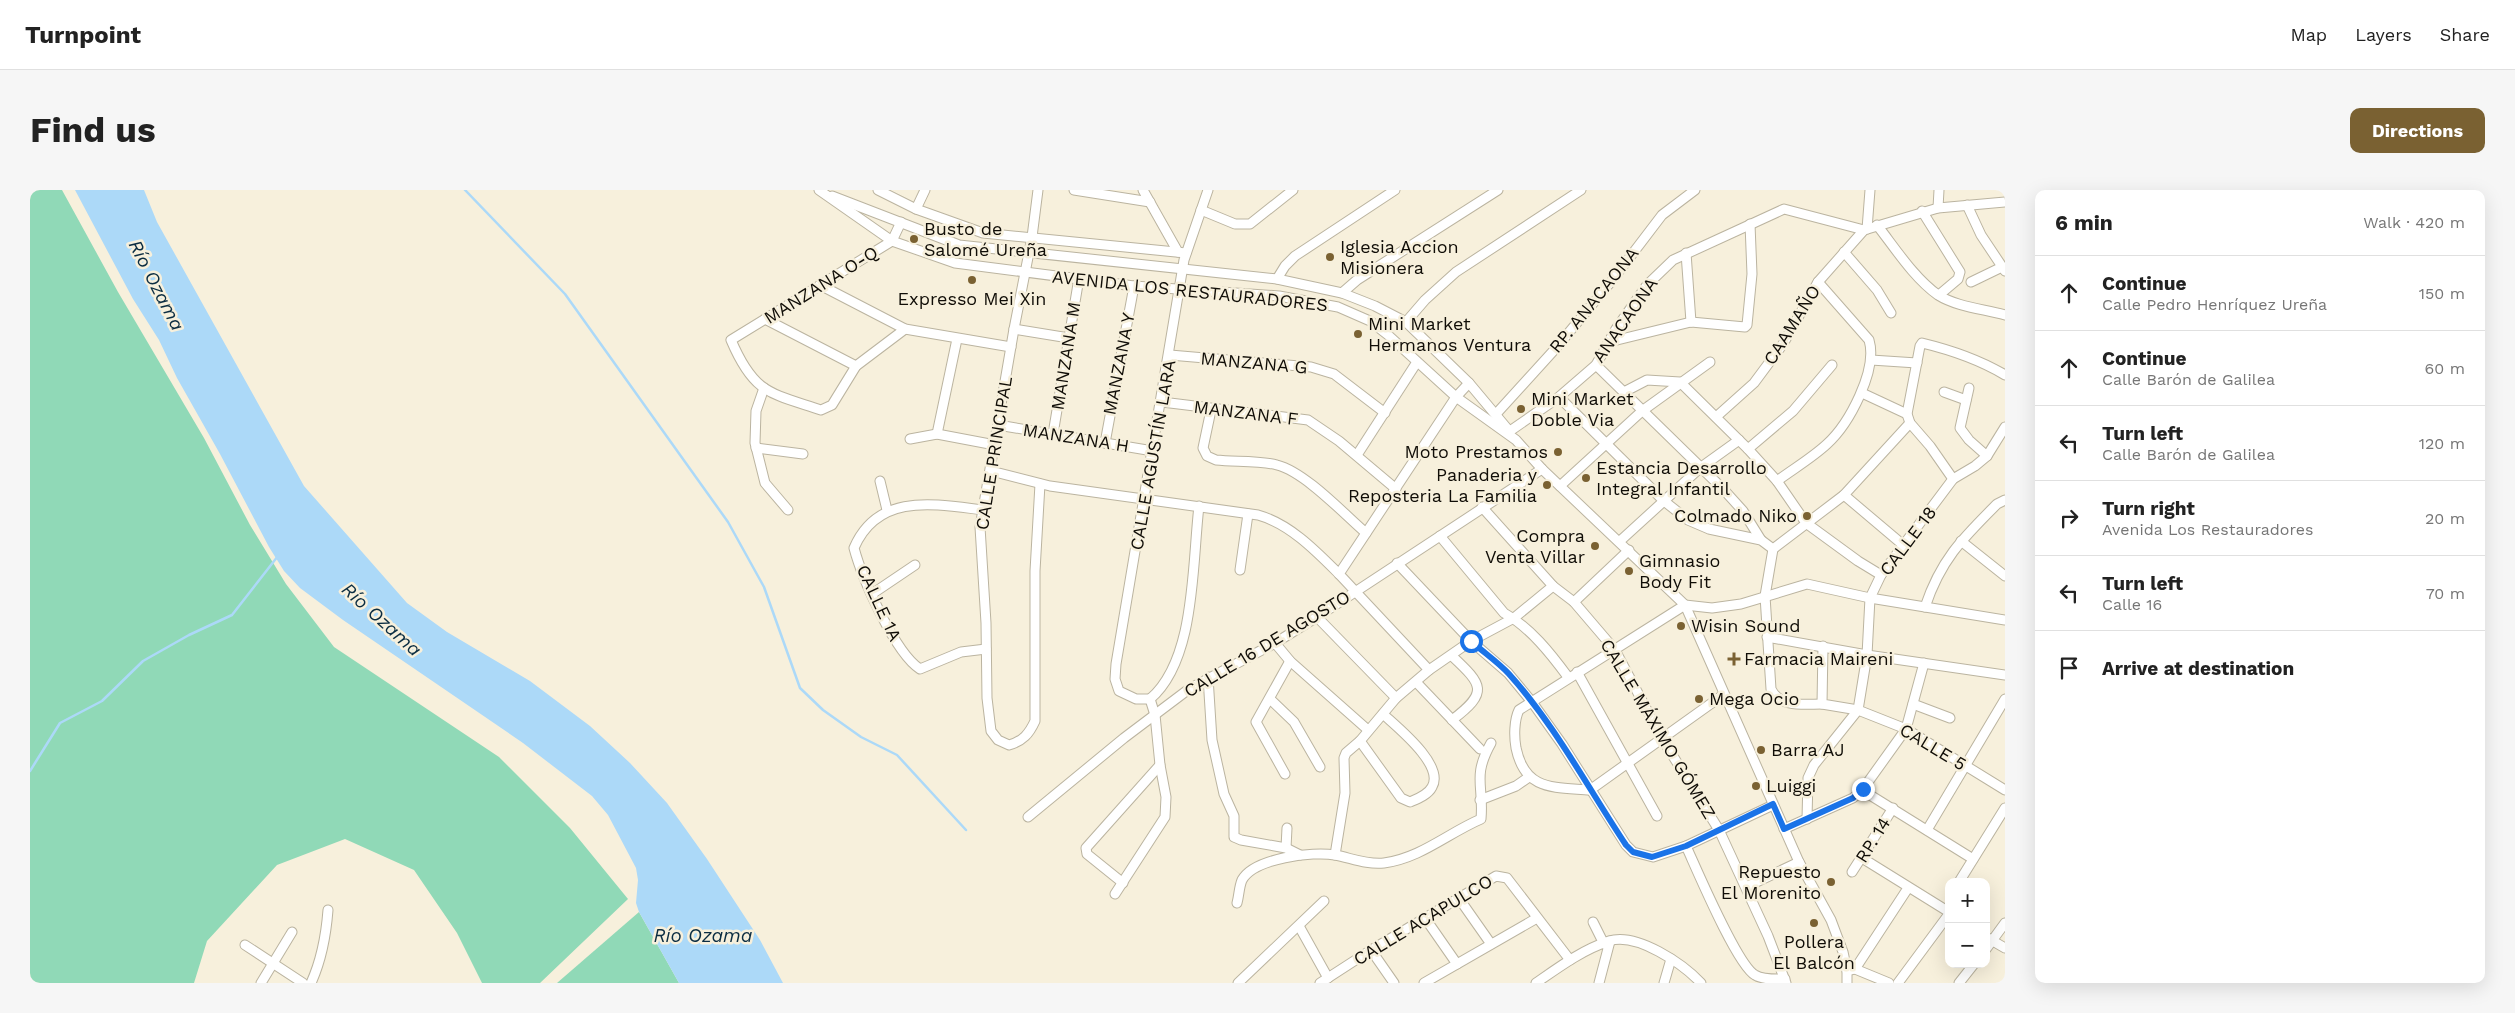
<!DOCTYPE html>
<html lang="en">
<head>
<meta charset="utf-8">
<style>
	:root { --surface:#fff; --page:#f6f6f6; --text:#222; --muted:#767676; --line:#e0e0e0; --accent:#7a6132 }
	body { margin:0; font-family:"Work Sans",sans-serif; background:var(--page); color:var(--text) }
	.controls { position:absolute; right:15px; bottom:15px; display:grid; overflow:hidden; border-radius:10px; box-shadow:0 5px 20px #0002 }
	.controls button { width:45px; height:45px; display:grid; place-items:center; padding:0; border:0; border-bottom:1px solid var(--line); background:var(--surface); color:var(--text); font:25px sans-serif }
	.stop { position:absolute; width:15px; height:15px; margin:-11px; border:4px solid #1a73e8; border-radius:50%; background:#fff }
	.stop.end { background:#1a73e8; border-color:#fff; box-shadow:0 1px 5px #0008 }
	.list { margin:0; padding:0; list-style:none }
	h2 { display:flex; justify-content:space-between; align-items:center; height:65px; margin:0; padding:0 20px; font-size:21px }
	h2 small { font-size:16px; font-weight:400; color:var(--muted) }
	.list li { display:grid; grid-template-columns:32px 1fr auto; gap:15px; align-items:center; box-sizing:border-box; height:75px; padding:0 20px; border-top:1px solid var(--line) }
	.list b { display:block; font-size:19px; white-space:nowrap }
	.list p { margin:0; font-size:16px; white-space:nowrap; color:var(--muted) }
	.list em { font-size:16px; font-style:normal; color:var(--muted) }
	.icon { flex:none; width:28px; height:28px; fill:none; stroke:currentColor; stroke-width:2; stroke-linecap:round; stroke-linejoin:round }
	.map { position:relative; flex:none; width:1975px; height:793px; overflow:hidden; border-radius:10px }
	header { display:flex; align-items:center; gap:30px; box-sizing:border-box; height:70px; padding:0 25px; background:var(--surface); border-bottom:1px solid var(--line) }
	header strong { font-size:24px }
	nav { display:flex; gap:28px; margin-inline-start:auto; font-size:18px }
	.intro { display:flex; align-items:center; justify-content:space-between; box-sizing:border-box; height:120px; padding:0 30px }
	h1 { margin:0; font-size:35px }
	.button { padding:12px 22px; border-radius:10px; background:var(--accent); color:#fff; font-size:18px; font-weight:700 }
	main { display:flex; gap:30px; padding:0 30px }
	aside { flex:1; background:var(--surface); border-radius:10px; box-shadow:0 5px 20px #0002 }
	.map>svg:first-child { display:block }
	.green { fill:#90d9b7 }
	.water { fill:#acd9f8 }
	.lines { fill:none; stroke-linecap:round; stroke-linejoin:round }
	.stream { stroke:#acd9f8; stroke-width:2.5 }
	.minor-casing { stroke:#bbb4a0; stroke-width:11 }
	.minor { stroke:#fff; stroke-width:9 }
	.route { stroke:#1a73e8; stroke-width:6 }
	.poi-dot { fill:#7a6132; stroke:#f7f0dc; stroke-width:2 }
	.labels { text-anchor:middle; stroke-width:5; stroke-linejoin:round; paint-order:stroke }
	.poi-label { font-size:18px; fill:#100d07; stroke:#f7f0dc; text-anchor:start }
	.street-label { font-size:18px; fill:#100d07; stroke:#f7f0dc }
	.water-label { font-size:19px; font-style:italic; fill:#0b2d42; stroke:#f7f0dc }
</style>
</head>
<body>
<header>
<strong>Turnpoint</strong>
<nav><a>Map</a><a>Layers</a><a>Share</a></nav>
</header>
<div class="intro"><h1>Find us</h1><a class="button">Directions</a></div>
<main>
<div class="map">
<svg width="1975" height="793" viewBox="0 0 1975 793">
	<rect width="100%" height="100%" fill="#f7f0dc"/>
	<!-- green -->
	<g class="green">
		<path d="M0 0H32L88 102 174 248 220 335 256 394 304 457 469 567 540 638 598 709 510 793H452L427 743 384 680 315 649 247 675 177 751 164 793H0Z"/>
		<path d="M609 722 649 793H527Z"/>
	</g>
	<!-- water -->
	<path class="water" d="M45 0H114L127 32 274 296 377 413 417 442 500 491 560 536 600 573 637 613 677 669 730 750 753 793H649L609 722 606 713 608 690 606 678 578 625 562 606 493 553 313 430 270 398 254 381 239 357 190 264 147 188 129 150 103 109Z"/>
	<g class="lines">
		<!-- stream -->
		<g class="stream">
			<path d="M435 0 535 104 698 332 734 397 770 498 793 520 831 547 867 565 936 640"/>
			<path d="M0 581 30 533 72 511 113 471 159 445 202 425 248 366"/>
		</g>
		<!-- minor casing -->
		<g class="minor-casing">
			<g id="minor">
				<path d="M789 0 862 51 925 73 1104 96 1249 106 1308 117 1340 131 1358 145 1426 207 1486 250 1512 279 1655 415 1769 672 1801 730 1813 762 1817 781V793"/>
				<path d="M848 0 886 19 953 43 1156 63"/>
				<path d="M1008 0 1002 47 984 139 950 337 956 433 957 508 961 541 968 550 979 555C993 551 999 544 1005 531V381L1010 294"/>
				<path d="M1044 0 1120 12"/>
				<path d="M1113 0 1148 62"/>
				<path d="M802 6 929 55 1247 89 1312 103 1345 116 1376 132 1439 193 1480 242"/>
				<path d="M1937 15 1951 45 1975 81"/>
				<path d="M1908 18 1909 0"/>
				<path d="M886 19 895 0"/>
				<path d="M1171 20 1205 34H1220L1263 0"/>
				<path d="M1892 21 1930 82 1928 89 1909 105"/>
				<path d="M871 32 862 51 701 150C724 204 740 203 791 220L802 215 826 176 875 139"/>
				<path d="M1847 35C1865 58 1884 88 1908 105 1927 117 1954 119 1975 125"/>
				<path d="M1837 39 1840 0"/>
				<path d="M1814 62 1847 100 1861 123"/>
				<path d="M1656 63 1661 132"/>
				<path d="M1247 89 1255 76 1265 66 1365 0"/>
				<path d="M1941 92 1972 77"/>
				<path d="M790 95 875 139 981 157"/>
				<path d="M1312 103 1327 90 1468 0"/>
				<path d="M735 129 826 176"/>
				<path d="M1376 132 1395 110 1426 82 1551 0"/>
				<path d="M984 139 1039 148"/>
				<path d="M1579 152 1661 132 1715 137 1717 135 1722 84 1720 34"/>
				<path d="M1140 165 1281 177 1304 184 1355 223"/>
				<path d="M1841 170 1887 173"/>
				<path d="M1566 175 1694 300 1713 321 1731 350"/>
				<path d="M734 198 726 221 725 253 735 293 758 320"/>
				<path d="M1939 198 1930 238 1939 250 1957 266"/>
				<path d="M1594 202 1617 190 1650 192 1718 259 1747 291 1776 333 1828 371 1851 385"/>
				<path d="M1914 202 1936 210"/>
				<path d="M1832 203 1877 224"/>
				<path d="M1529 207 1634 311 1658 330 1679 339 1731 350 1743 359"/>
				<path d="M1132 212 1278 230 1309 251 1366 299"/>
				<path d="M1181 220 1173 258 1177 266 1186 270C1205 272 1229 270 1247 275 1275 282 1314 324 1336 343"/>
				<path d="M1466 224 1526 158 1584 88 1632 25 1665 0"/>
				<path d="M1686 227 1724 193 1753 154 1788 92 1834 40 1908 18 1975 12"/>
				<path d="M968 235 1123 261"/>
				<path d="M1480 241 1529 207 1566 175 1586 139 1617 95 1643 70 1754 19 1834 40"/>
				<path d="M907 244 927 149"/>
				<path d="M1023 244 1049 88"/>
				<path d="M880 249 907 244 965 255"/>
				<path d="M1075 253 1104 96"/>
				<path d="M726 258 773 264"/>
				<path d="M1718 259 1763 221 1802 175"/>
				<path d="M1327 265 1387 172"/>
				<path d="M961 281 1020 296 1228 325C1260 334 1286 361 1309 384"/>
				<path d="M1923 289 1900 256 1880 233 1877 224 1890 156 1892 153C1921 160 1950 170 1975 185"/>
				<path d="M850 291 857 320"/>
				<path d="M1747 291C1763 279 1782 268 1797 254 1819 234 1848 180 1839 150L1788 92"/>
				<path d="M1530 296 1612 221 1680 172"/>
				<path d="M1814 305 1872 354"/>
				<path d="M1452 317 1523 396 1544 412 1585 460 1633 550 1689 640 1738 746 1756 793"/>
				<path d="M953 320C905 314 848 302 824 358 832 388 865 463 890 479L931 462 956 459"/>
				<path d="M1410 346 1474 423C1500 437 1521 464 1538 487"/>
				<path d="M1590 351 1670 278 1709 250"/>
				<path d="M1931 351 1975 386"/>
				<path d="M1743 359 1735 406 1741 499C1750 518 1774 514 1792 514"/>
				<path d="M1743 359 1814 305 1880 233"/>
				<path d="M1367 373 1441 451 1478 483 1502 512 1532 554 1596 655 1603 662 1623 667 1656 656 1743 615"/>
				<path d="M1210 380 1218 324"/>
				<path d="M842 404 885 375"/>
				<path d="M1544 412 1599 360"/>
				<path d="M1895 417C1911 369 1933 348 1967 314L1975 310"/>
				<path d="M1287 427 1366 508"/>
				<path d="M1737 447 1837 465 1975 485"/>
				<path d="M1245 453 1260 471 1338 540"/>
				<path d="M1793 456 1792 514 1828 520 1876 539 1975 600"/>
				<path d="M1399 480 1309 384 1426 207 1439 193"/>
				<path d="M1547 482 1627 626"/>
				<path d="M1178 487 1182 550 1194 604 1204 626V647L1211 650 1256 658 1270 665"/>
				<path d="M1386 492 1450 559"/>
				<path d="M1120 509H1106L1089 501 1085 489 1086 474 1154 70 1178 0"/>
				<path d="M1120 509C1166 470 1162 374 1169 316"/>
				<path d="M1240 509 1264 532 1290 577"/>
				<path d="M1883 514 1920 528"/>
				<path d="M1422 530C1459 502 1453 495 1422 466"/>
				<path d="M1330 551 1371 608 1380 612C1387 609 1398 605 1402 597 1415 575 1367 537 1353 524"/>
				<path d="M1255 584 1226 532 1260 471"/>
				<path d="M1560 600C1523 597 1495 601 1486 558 1484 547 1484 530 1489 520L1655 415 1682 418 1711 414 1777 394 1840 408 1975 430"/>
				<path d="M1560 600 1693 505"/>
				<path d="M1828 604 1840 605 1943 669"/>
				<path d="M1450 610 1486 596 1499 587"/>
				<path d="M998 627 1094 548 1159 499 1245 453 1287 427 1512 279"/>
				<path d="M1777 629 1778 588 1784 575 1828 520 1837 465 1840 408 1851 385 1923 289 1945 276 1957 266 1975 237"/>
				<path d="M1754 639 1823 608 1833 599 1876 539 1894 473"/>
				<path d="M1897 640 1975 509"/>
				<path d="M1656 656C1667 680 1707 775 1725 785 1733 790 1746 789 1755 789"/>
				<path d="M1256 658 1257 638"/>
				<path d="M1305 665 1315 603 1314 568 1316 563 1330 551 1366 508 1399 480 1441 451 1484 428 1523 396"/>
				<path d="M1832 668 1919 722"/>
				<path d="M1822 682 1863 618"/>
				<path d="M1929 692 1975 618"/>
				<path d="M1093 693 1057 664 1056 658 1130 575"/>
				<path d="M1716 697 1769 672"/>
				<path d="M1085 704 1135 627 1136 607 1130 575 1125 525 1120 509"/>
				<path d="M1428 707 1461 754"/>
				<path d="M1207 713C1209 706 1209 697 1212 690 1224 668 1283 661 1305 665 1321 668 1337 675 1354 673 1391 668 1418 643 1451 629 1454 595 1442 587 1461 553"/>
				<path d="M1395 728 1427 774"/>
				<path d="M1563 732 1574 754"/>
				<path d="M1269 736 1298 788"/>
				<path d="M1956 747 1975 758"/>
				<path d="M215 755 273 793"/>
				<path d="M1956 759 1975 733"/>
				<path d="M1341 760 1364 793"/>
				<path d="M1825 779 1859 793"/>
				<path d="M1817 781 1825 779 1878 698"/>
				<path d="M231 793 262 742"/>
				<path d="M281 793C292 769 296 746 298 720"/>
				<path d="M1208 793 1294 711"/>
				<path d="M1290 793 1341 760 1466 686 1477 688 1540 770"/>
				<path d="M1394 793 1507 728"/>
				<path d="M1506 793C1529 777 1552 760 1579 751 1607 742 1653 774 1671 793"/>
				<path d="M1569 793 1580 751"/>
				<path d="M1634 793 1641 769"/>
				<path d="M1868 793 1919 724"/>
				<path d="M1929 793 1944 774"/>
			</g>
		</g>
		<!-- minor -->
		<use href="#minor" class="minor"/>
	</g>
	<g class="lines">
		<!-- route -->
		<path class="route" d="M1441 451C1453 462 1468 472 1479 484 1525 535 1558 598 1596 655L1603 662 1622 667 1656 656 1743 614 1754 639 1823 608 1833 599"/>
	</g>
	<!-- markers -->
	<g class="poi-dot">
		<circle cx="884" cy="49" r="5"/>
		<circle cx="1300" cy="67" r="5"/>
		<circle cx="942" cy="90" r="5"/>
		<circle cx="1328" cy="144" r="5"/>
		<circle cx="1491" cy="219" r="5"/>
		<circle cx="1528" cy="262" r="5"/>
		<circle cx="1556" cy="288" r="5"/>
		<circle cx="1517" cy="295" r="5"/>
		<circle cx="1777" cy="326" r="5"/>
		<circle cx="1565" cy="356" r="5"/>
		<circle cx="1599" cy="381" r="5"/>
		<circle cx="1651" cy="436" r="5"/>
		<path d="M1701.5 461.5h5v5h5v5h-5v5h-5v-5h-5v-5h5z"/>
		<circle cx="1669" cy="509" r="5"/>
		<circle cx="1731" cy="560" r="5"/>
		<circle cx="1726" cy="596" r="5"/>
		<circle cx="1801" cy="692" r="5"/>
		<circle cx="1784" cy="733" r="5"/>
	</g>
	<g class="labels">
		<!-- poi labels -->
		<g class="poi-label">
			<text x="894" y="45">Busto de<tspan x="894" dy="21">Salomé Ureña</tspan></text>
			<text x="1310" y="63">Iglesia Accion<tspan x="1310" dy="21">Misionera</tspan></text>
			<text x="942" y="115" text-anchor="middle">Expresso Mei Xin</text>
			<text x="1338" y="140">Mini Market<tspan x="1338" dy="21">Hermanos Ventura</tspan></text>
			<text x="1501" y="215">Mini Market<tspan x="1501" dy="21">Doble Via</tspan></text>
			<text x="1518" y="268" text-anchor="end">Moto Prestamos</text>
			<text x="1566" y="284">Estancia Desarrollo<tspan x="1566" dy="21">Integral Infantil</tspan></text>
			<text x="1507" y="291" text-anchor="end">Panaderia y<tspan x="1507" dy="21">Reposteria La Familia</tspan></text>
			<text x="1767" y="332" text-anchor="end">Colmado Niko</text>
			<text x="1555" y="352" text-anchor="end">Compra<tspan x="1555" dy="21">Venta Villar</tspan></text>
			<text x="1609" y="377">Gimnasio<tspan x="1609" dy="21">Body Fit</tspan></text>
			<text x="1661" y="442">Wisin Sound</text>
			<text x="1714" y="475">Farmacia Maireni</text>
			<text x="1679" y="515">Mega Ocio</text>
			<text x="1741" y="566">Barra AJ</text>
			<text x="1736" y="602">Luiggi</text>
			<text x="1791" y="688" text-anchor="end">Repuesto<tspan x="1791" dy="21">El Morenito</tspan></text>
			<text x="1784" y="758" text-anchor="middle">Pollera<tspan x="1784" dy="21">El Balcón</tspan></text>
		</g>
		<!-- street labels -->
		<g class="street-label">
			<text transform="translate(791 95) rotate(-32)" y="6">MANZANA O-Q</text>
			<text transform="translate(1160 101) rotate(6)" y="6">AVENIDA LOS RESTAURADORES</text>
			<text transform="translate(1564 110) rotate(-51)" y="6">RP. ANACAONA</text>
			<text transform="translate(1595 130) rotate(-55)" y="6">ANACAONA</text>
			<text transform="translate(1762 135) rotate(-58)" y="6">CAAMAÑO</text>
			<text transform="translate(1036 166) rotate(-81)" y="6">MANZANA M</text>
			<text transform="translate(1224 173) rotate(5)" y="6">MANZANA G</text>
			<text transform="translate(1089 174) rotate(-79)" y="6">MANZANA Y</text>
			<text transform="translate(1216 223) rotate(7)" y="6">MANZANA F</text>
			<text transform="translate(1046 248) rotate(9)" y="6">MANZANA H</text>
			<text transform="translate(964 263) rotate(-81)" y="6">CALLE PRINCIPAL</text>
			<text transform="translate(1123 265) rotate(-80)" y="6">CALLE AGUSTÍN LARA</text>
			<text transform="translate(1878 351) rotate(-53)" y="6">CALLE 18</text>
			<text transform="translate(849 413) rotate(65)" y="6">CALLE 1A</text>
			<text transform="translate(1237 454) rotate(-31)" y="6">CALLE 16 DE AGOSTO</text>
			<text transform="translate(1628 539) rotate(59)" y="6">CALLE MÁXIMO GÓMEZ</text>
			<text transform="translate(1903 557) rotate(31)" y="6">CALLE 5</text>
			<text transform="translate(1843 650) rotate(-58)" y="6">RP. 14</text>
			<text transform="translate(1393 730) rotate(-31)" y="6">CALLE ACAPULCO</text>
		</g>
		<!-- water labels -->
		<g class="water-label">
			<text transform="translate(127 95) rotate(63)" y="7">Río Ozama</text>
			<text transform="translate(352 429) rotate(42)" y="7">Río Ozama</text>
			<text x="673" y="752">Río Ozama</text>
		</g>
	</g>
</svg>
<div class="controls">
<button>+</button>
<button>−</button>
</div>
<div class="stop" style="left:1441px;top:451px"></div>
<div class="stop end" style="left:1833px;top:599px"></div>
</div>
<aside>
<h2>6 min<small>Walk · 420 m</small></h2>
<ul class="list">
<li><svg class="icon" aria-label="ahead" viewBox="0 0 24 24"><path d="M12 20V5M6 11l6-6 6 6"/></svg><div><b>Continue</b><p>Calle Pedro Henríquez Ureña</p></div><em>150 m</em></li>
<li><svg class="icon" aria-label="ahead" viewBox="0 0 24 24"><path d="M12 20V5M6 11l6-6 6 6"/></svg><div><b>Continue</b><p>Calle Barón de Galilea</p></div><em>60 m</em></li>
<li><svg class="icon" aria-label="left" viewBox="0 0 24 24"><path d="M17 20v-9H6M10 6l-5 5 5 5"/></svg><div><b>Turn left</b><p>Calle Barón de Galilea</p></div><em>120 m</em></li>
<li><svg class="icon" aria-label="right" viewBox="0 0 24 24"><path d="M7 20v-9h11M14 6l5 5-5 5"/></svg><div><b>Turn right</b><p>Avenida Los Restauradores</p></div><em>20 m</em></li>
<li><svg class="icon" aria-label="left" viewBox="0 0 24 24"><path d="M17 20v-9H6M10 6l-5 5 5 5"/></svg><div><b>Turn left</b><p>Calle 16</p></div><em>70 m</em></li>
<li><svg class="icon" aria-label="arrive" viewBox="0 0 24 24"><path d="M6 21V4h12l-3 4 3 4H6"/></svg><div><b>Arrive at destination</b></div></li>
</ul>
</aside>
</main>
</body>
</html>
